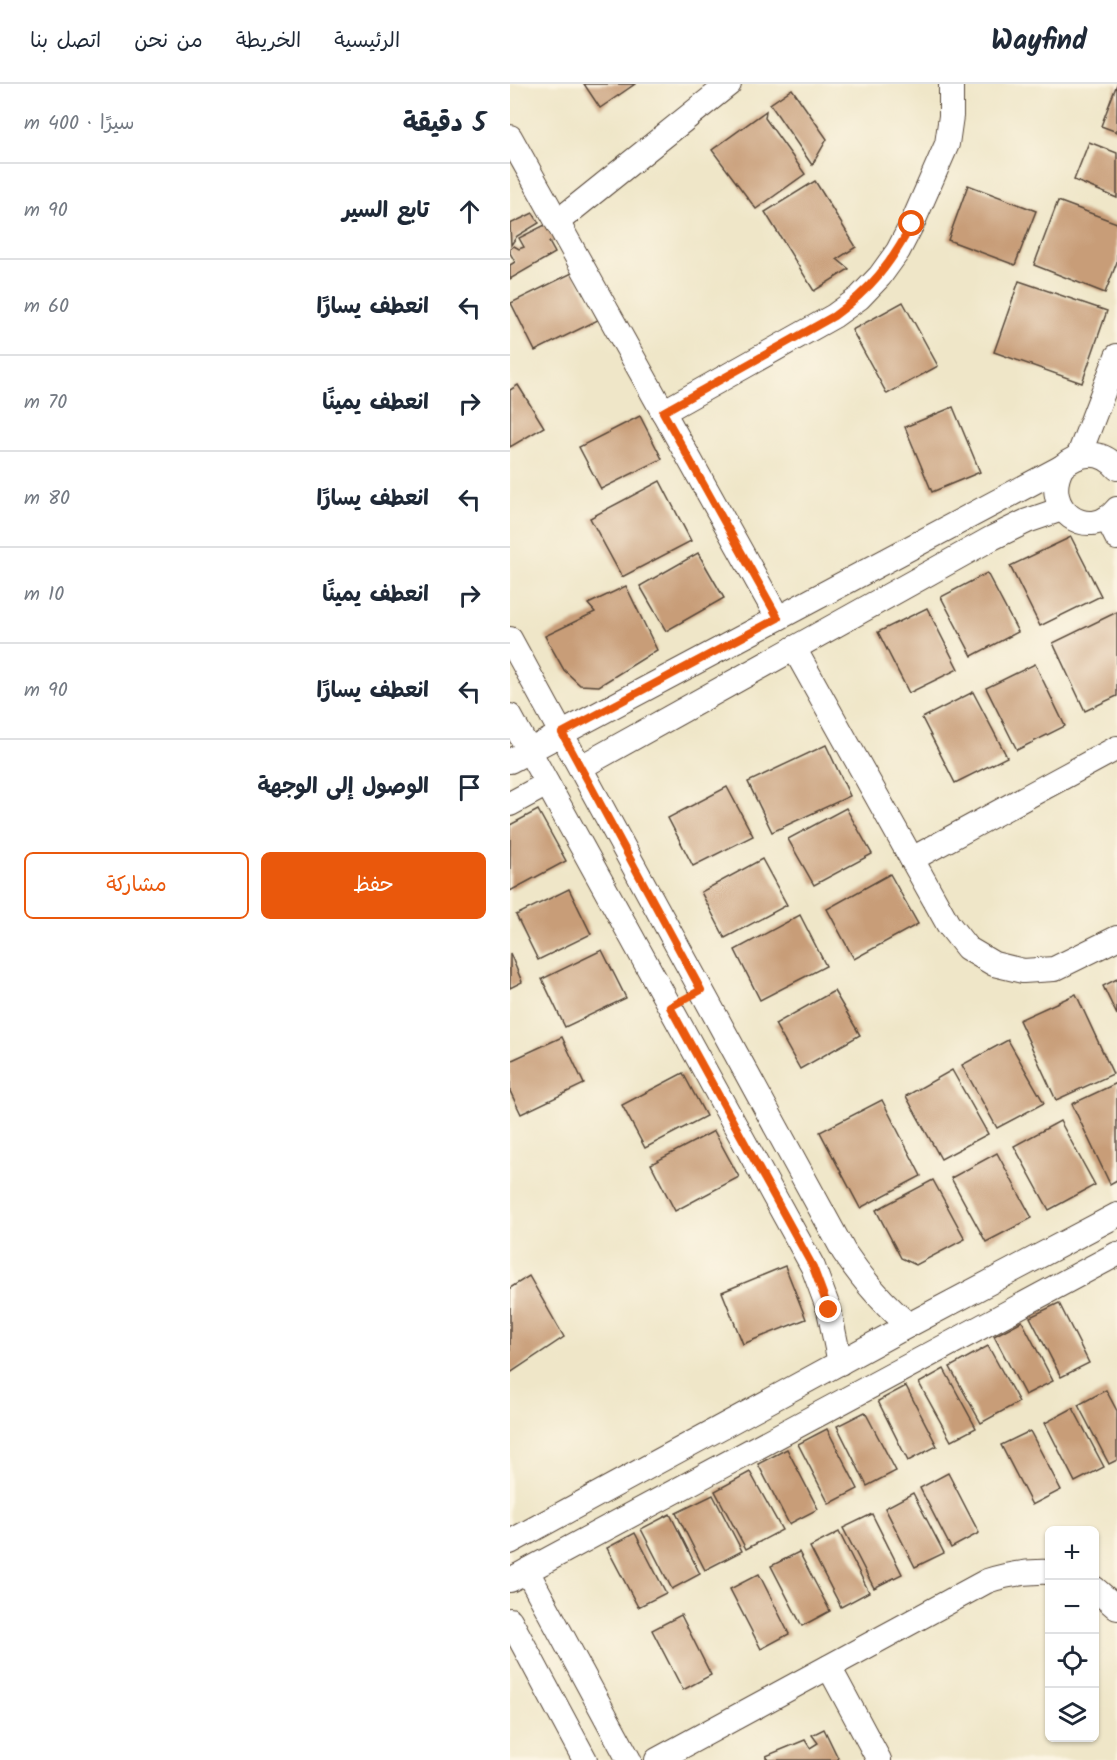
<!DOCTYPE html>
<html lang="ar">
<head>
<meta charset="utf-8">
<style>
	:root { --surface:#fff; --page:#f6f6f7; --text:#1f2937; --muted:#747a83; --line:#e0e1e3; --accent:#ea580c }
	body { margin:0; font-family:Kalam,"Playpen Sans Arabic",sans-serif; background:var(--page); color:var(--text); direction:rtl }
	.controls { position:absolute; right:18px; bottom:18px; display:grid; overflow:hidden; border-radius:9px; box-shadow:0 2px 4px #0004 }
	.controls button { width:54px; height:54px; display:grid; place-items:center; padding:0; border:0; border-bottom:2px solid var(--line); background:var(--surface); color:var(--text); font:30px sans-serif }
	.stop { position:absolute; width:18px; height:18px; margin:-14px; border:4px solid #ea580c; border-radius:50%; background:#fff }
	.stop.end { background:#ea580c; border-color:#fff; box-shadow:0 2px 6px #0008 }
	.list { margin:0; padding:0; list-style:none }
	h2 { display:flex; justify-content:space-between; align-items:center; height:78px; margin:0; padding:0 24px; font-size:26px }
	h2 small { font-size:20px; font-weight:400; color:var(--muted) }
	.list li { display:grid; grid-template-columns:39px 1fr auto; gap:18px; align-items:center; box-sizing:border-box; height:96px; padding:0 24px; border-top:2px solid var(--line) }
	.list b { display:block; font-size:22px; white-space:nowrap }
	.list em { font-size:20px; font-style:normal; color:var(--muted) }
	.actions { display:flex; gap:12px; padding:18px 24px }
	.actions a { flex:1; padding:14px 0; border:2px solid var(--accent); border-radius:9px; text-align:center; font-size:21px; color:var(--accent) }
	.actions .main { background:var(--accent); color:#fff }
	.icon { flex:none; width:33px; height:33px; fill:none; stroke:currentColor; stroke-width:2; stroke-linecap:round; stroke-linejoin:round }
	.map { position:relative; flex:none; width:607px; height:1676px; overflow:hidden; direction:ltr }
	header { display:flex; align-items:center; gap:36px; box-sizing:border-box; height:84px; padding:0 30px; background:var(--surface); border-bottom:2px solid var(--line) }
	header strong { font-size:28px }
	nav { display:flex; gap:33px; margin-inline-start:auto; font-size:21px }
	main { display:flex }
	aside { flex:1; background:var(--surface) }
	.map>svg:first-child { display:block }
	.building { fill:#c89d78 }
	.lines { fill:none; stroke-linecap:round; stroke-linejoin:round }
	.minor-casing { stroke:#564638; stroke-width:26 }
	.minor { stroke:#fff; stroke-width:24 }
	.route { stroke:#ea580c; stroke-width:8 }
</style>
</head>
<body>
<header>
<strong>Wayfind</strong>
<nav><a>الرئيسية</a><a>الخريطة</a><a>من نحن</a><a>اتصل بنا</a></nav>
</header>
<main>
<div class="map">
<svg width="607" height="1676" viewBox="0 0 607 1676">
	<rect width="100%" height="100%" fill="#fcf5e5"/>
	<filter id="ink" filterUnits="userSpaceOnUse"><feTurbulence type="fractalNoise" baseFrequency=".0167" numOctaves="2"/><feDisplacementMap in="SourceGraphic" scale="12" xChannelSelector="R" yChannelSelector="G"/><feConvolveMatrix kernelMatrix="1 2 1 2 8 2 1 2 1" color-interpolation-filters="sRGB"/></filter>
	<filter id="wash" filterUnits="userSpaceOnUse"><feTurbulence type="fractalNoise" baseFrequency=".008" numOctaves="4" result="noise"/><feDisplacementMap in="SourceGraphic" scale="24" xChannelSelector="R" yChannelSelector="G"/><feGaussianBlur stdDeviation="1.35" result="paint"/><feColorMatrix in="noise" values="0 0 0 0 0 0 0 0 0 0 0 0 0 0 0 0 0 1.4 0 .05"/><feComposite in="paint" operator="in"/></filter>
	<g filter="url(#wash)">
		<rect width="100%" height="100%" fill="#efe6c8"/>
		<g id="blocks">
			<!-- building -->
			<g class="building">
				<path d="M74 0H125L90 24Z"/>
				<path d="M607 0V48L591 42Z"/>
				<path d="M282 5 317 55 302 81 260 20Z"/>
				<path d="M256 27 255 34 295 90 246 125 202 66Z"/>
				<path d="M579 58 607 69V114L564 96Z"/>
				<path d="M305 97 346 163 327 175 339 185 304 207 255 128Z"/>
				<path d="M458 101 526 127 505 181 438 156Z"/>
				<path d="M548 117 607 139V178L595 209 524 181Z"/>
				<path d="M23 129 29 139 7 152 1 161 0 140Z"/>
				<path d="M37 140 46 157 39 158 45 169 0 195V181L5 178 0 169V165L4 162 9 165 14 163 9 154Z"/>
				<path d="M64 188 88 236 25 267 1 219Z"/>
				<path d="M509 197 597 227 572 299 484 268Z"/>
				<path d="M393 218 428 282 377 310 342 246Z"/>
				<path d="M8 301 34 343 0 363V306Z"/>
				<path d="M443 323 470 388 422 408 395 343Z"/>
				<path d="M130 332 152 375 91 405 69 363Z"/>
				<path d="M150 397 181 457 112 493 80 434Z"/>
				<path d="M561 453 591 512 530 542 500 482Z"/>
				<path d="M188 469 214 514 156 547 130 502Z"/>
				<path d="M477 489 508 548 462 572 431 513Z"/>
				<path d="M116 502 147 566 89 602 70 601 54 586 35 552 85 528 78 520Z"/>
				<path d="M417 524 448 585 399 609 368 548Z"/>
				<path d="M607 528V612L575 627 543 559Z"/>
				<path d="M525 580 555 642 507 666 476 604Z"/>
				<path d="M463 608 497 673 445 699 412 634Z"/>
				<path d="M316 661 340 712 262 748 238 698Z"/>
				<path d="M217 703 243 752 183 782 158 734Z"/>
				<path d="M336 724 362 770 304 801 278 755Z"/>
				<path d="M28 726 56 777 0 807V741Z"/>
				<path d="M252 775 277 821 215 854 191 808Z"/>
				<path d="M380 790 408 840 344 875 317 825Z"/>
				<path d="M59 805 81 850 28 876 6 831Z"/>
				<path d="M290 831 316 882 250 916 225 866Z"/>
				<path d="M92 866 116 914 55 943 32 895Z"/>
				<path d="M0 869 12 898 0 904Z"/>
				<path d="M607 895V931L593 902Z"/>
				<path d="M324 907 350 951 290 985 265 940Z"/>
				<path d="M566 910 603 990 546 1016 509 936Z"/>
				<path d="M52 953 74 1000 11 1030 0 1007V977Z"/>
				<path d="M498 956 534 1019 487 1044 452 981Z"/>
				<path d="M442 986 478 1050 431 1075 396 1012Z"/>
				<path d="M173 989 196 1032 135 1064 112 1021Z"/>
				<path d="M607 999V1096L600 1100 562 1020Z"/>
				<path d="M372 1016 411 1092 350 1124 310 1048Z"/>
				<path d="M550 1037 585 1101 539 1126 504 1062Z"/>
				<path d="M204 1047 229 1093 165 1127 141 1080Z"/>
				<path d="M487 1069 522 1134 476 1158 441 1094Z"/>
				<path d="M423 1096 455 1155 406 1181 391 1174 366 1126Z"/>
				<path d="M275 1182 296 1235 233 1260 212 1208Z"/>
				<path d="M19 1192 54 1253 0 1289V1204Z"/>
				<path d="M549 1219 579 1279 551 1293 520 1233Z"/>
				<path d="M512 1237 543 1297 515 1311 484 1252Z"/>
				<path d="M478 1262 509 1318 471 1339 440 1283Z"/>
				<path d="M434 1285 466 1344 441 1357 409 1299Z"/>
				<path d="M396 1302 427 1362 398 1377 368 1317Z"/>
				<path d="M596 1306 607 1327V1376L599 1380 568 1321Z"/>
				<path d="M563 1324 594 1383 565 1398 535 1339Z"/>
				<path d="M355 1328 386 1387 357 1402 327 1342Z"/>
				<path d="M317 1345 348 1405 319 1420 288 1360Z"/>
				<path d="M520 1347 551 1406 522 1421 491 1361Z"/>
				<path d="M277 1365 308 1425 279 1440 248 1380Z"/>
				<path d="M240 1388 272 1446 236 1465 205 1407Z"/>
				<path d="M438 1389 469 1449 441 1464 410 1404Z"/>
				<path d="M403 1409 434 1469 405 1483 375 1424Z"/>
				<path d="M203 1411 232 1467 195 1486 166 1429Z"/>
				<path d="M160 1430 190 1490 162 1505 131 1445Z"/>
				<path d="M362 1430 392 1490 364 1504 333 1444Z"/>
				<path d="M329 1448 359 1508 331 1523 300 1463Z"/>
				<path d="M125 1449 156 1509 128 1523 97 1464Z"/>
				<path d="M289 1468 320 1527 292 1542 261 1482Z"/>
				<path d="M249 1490 279 1550 251 1565 220 1505Z"/>
				<path d="M171 1531 201 1591 173 1606 142 1546Z"/>
				<path d="M314 1645 329 1676H259L256 1672 295 1656 300 1664 308 1659 302 1651Z"/>
			</g>
		</g>
	</g>
	<g filter="url(#ink)">
		<use href="#blocks" fill-opacity="0" stroke="#564638" stroke-width="1.5"/>
		<g class="lines">
			<!-- minor casing -->
			<g class="minor-casing">
				<g id="minor">
					<path d="M0 53 268 534"/>
					<path d="M47 138 219 0"/>
					<path d="M153 328 324 232 349 214 370 192 388 167 402 140 437 60 441 32V0"/>
					<path d="M569 371 607 272"/>
					<path d="M552 383C529 426 580 459 607 425"/>
					<path d="M597 434 607 454"/>
					<path d="M0 555 334 1168C353 1196 373 1220 399 1241"/>
					<path d="M284 564 438 840 457 864 484 880 513 887 544 885 607 854"/>
					<path d="M0 632 303 1183 319 1226 330 1279"/>
					<path d="M0 677 552 383C569 368 591 365 607 384"/>
					<path d="M71 683 482 454 517 437 552 425"/>
					<path d="M0 720 37 700"/>
					<path d="M402 775 607 664"/>
					<path d="M0 1458 399 1241 607 1131"/>
					<path d="M17 1487 119 1676"/>
					<path d="M0 1496 607 1170"/>
					<path d="M584 1504 607 1524"/>
					<path d="M0 1536 75 1676"/>
					<path d="M319 1583 369 1676"/>
					<path d="M147 1676 477 1497C498 1490 517 1487 540 1488"/>
				</g>
			</g>
			<!-- minor -->
			<use href="#minor" class="minor"/>
		</g>
	</g>
	<g class="lines" filter="url(#ink)">
		<!-- route -->
		<path class="route" d="M319 1226 303 1183 160 923 191 906 52 649 268 534 153 328 324 232C361 205 381 180 402 140"/>
	</g>
</svg>
<div class="controls">
<button>+</button>
<button>−</button>
<button><svg class="icon" aria-label="locate" viewBox="0 0 24 24"><circle cx="12" cy="12" r="6"/><path d="M12 2v4M12 18v4M2 12h4M18 12h4"/></svg></button>
<button><svg class="icon" aria-label="layers" viewBox="0 0 24 24"><path d="M12 4l9 5-9 5-9-5zM3 14l9 5 9-5"/></svg></button>
</div>
<div class="stop" style="left:402px;top:140px"></div>
<div class="stop end" style="left:319px;top:1226px"></div>
</div>
<aside>
<h2>5 دقيقة<small>سيرًا · 400 m</small></h2>
<ul class="list">
<li><svg class="icon" aria-label="ahead" viewBox="0 0 24 24"><path d="M12 20V5M6 11l6-6 6 6"/></svg><div><b>تابع السير</b></div><em>90 m</em></li>
<li><svg class="icon" aria-label="left" viewBox="0 0 24 24"><path d="M17 20v-9H6M10 6l-5 5 5 5"/></svg><div><b>انعطف يسارًا</b></div><em>60 m</em></li>
<li><svg class="icon" aria-label="right" viewBox="0 0 24 24"><path d="M7 20v-9h11M14 6l5 5-5 5"/></svg><div><b>انعطف يمينًا</b></div><em>70 m</em></li>
<li><svg class="icon" aria-label="left" viewBox="0 0 24 24"><path d="M17 20v-9H6M10 6l-5 5 5 5"/></svg><div><b>انعطف يسارًا</b></div><em>80 m</em></li>
<li><svg class="icon" aria-label="right" viewBox="0 0 24 24"><path d="M7 20v-9h11M14 6l5 5-5 5"/></svg><div><b>انعطف يمينًا</b></div><em>10 m</em></li>
<li><svg class="icon" aria-label="left" viewBox="0 0 24 24"><path d="M17 20v-9H6M10 6l-5 5 5 5"/></svg><div><b>انعطف يسارًا</b></div><em>90 m</em></li>
<li><svg class="icon" aria-label="arrive" viewBox="0 0 24 24"><path d="M6 21V4h12l-3 4 3 4H6"/></svg><div><b>الوصول إلى الوجهة</b></div></li>
</ul>
<div class="actions"><a class="main">حفظ</a><a>مشاركة</a></div>
</aside>
</main>
</body>
</html>
